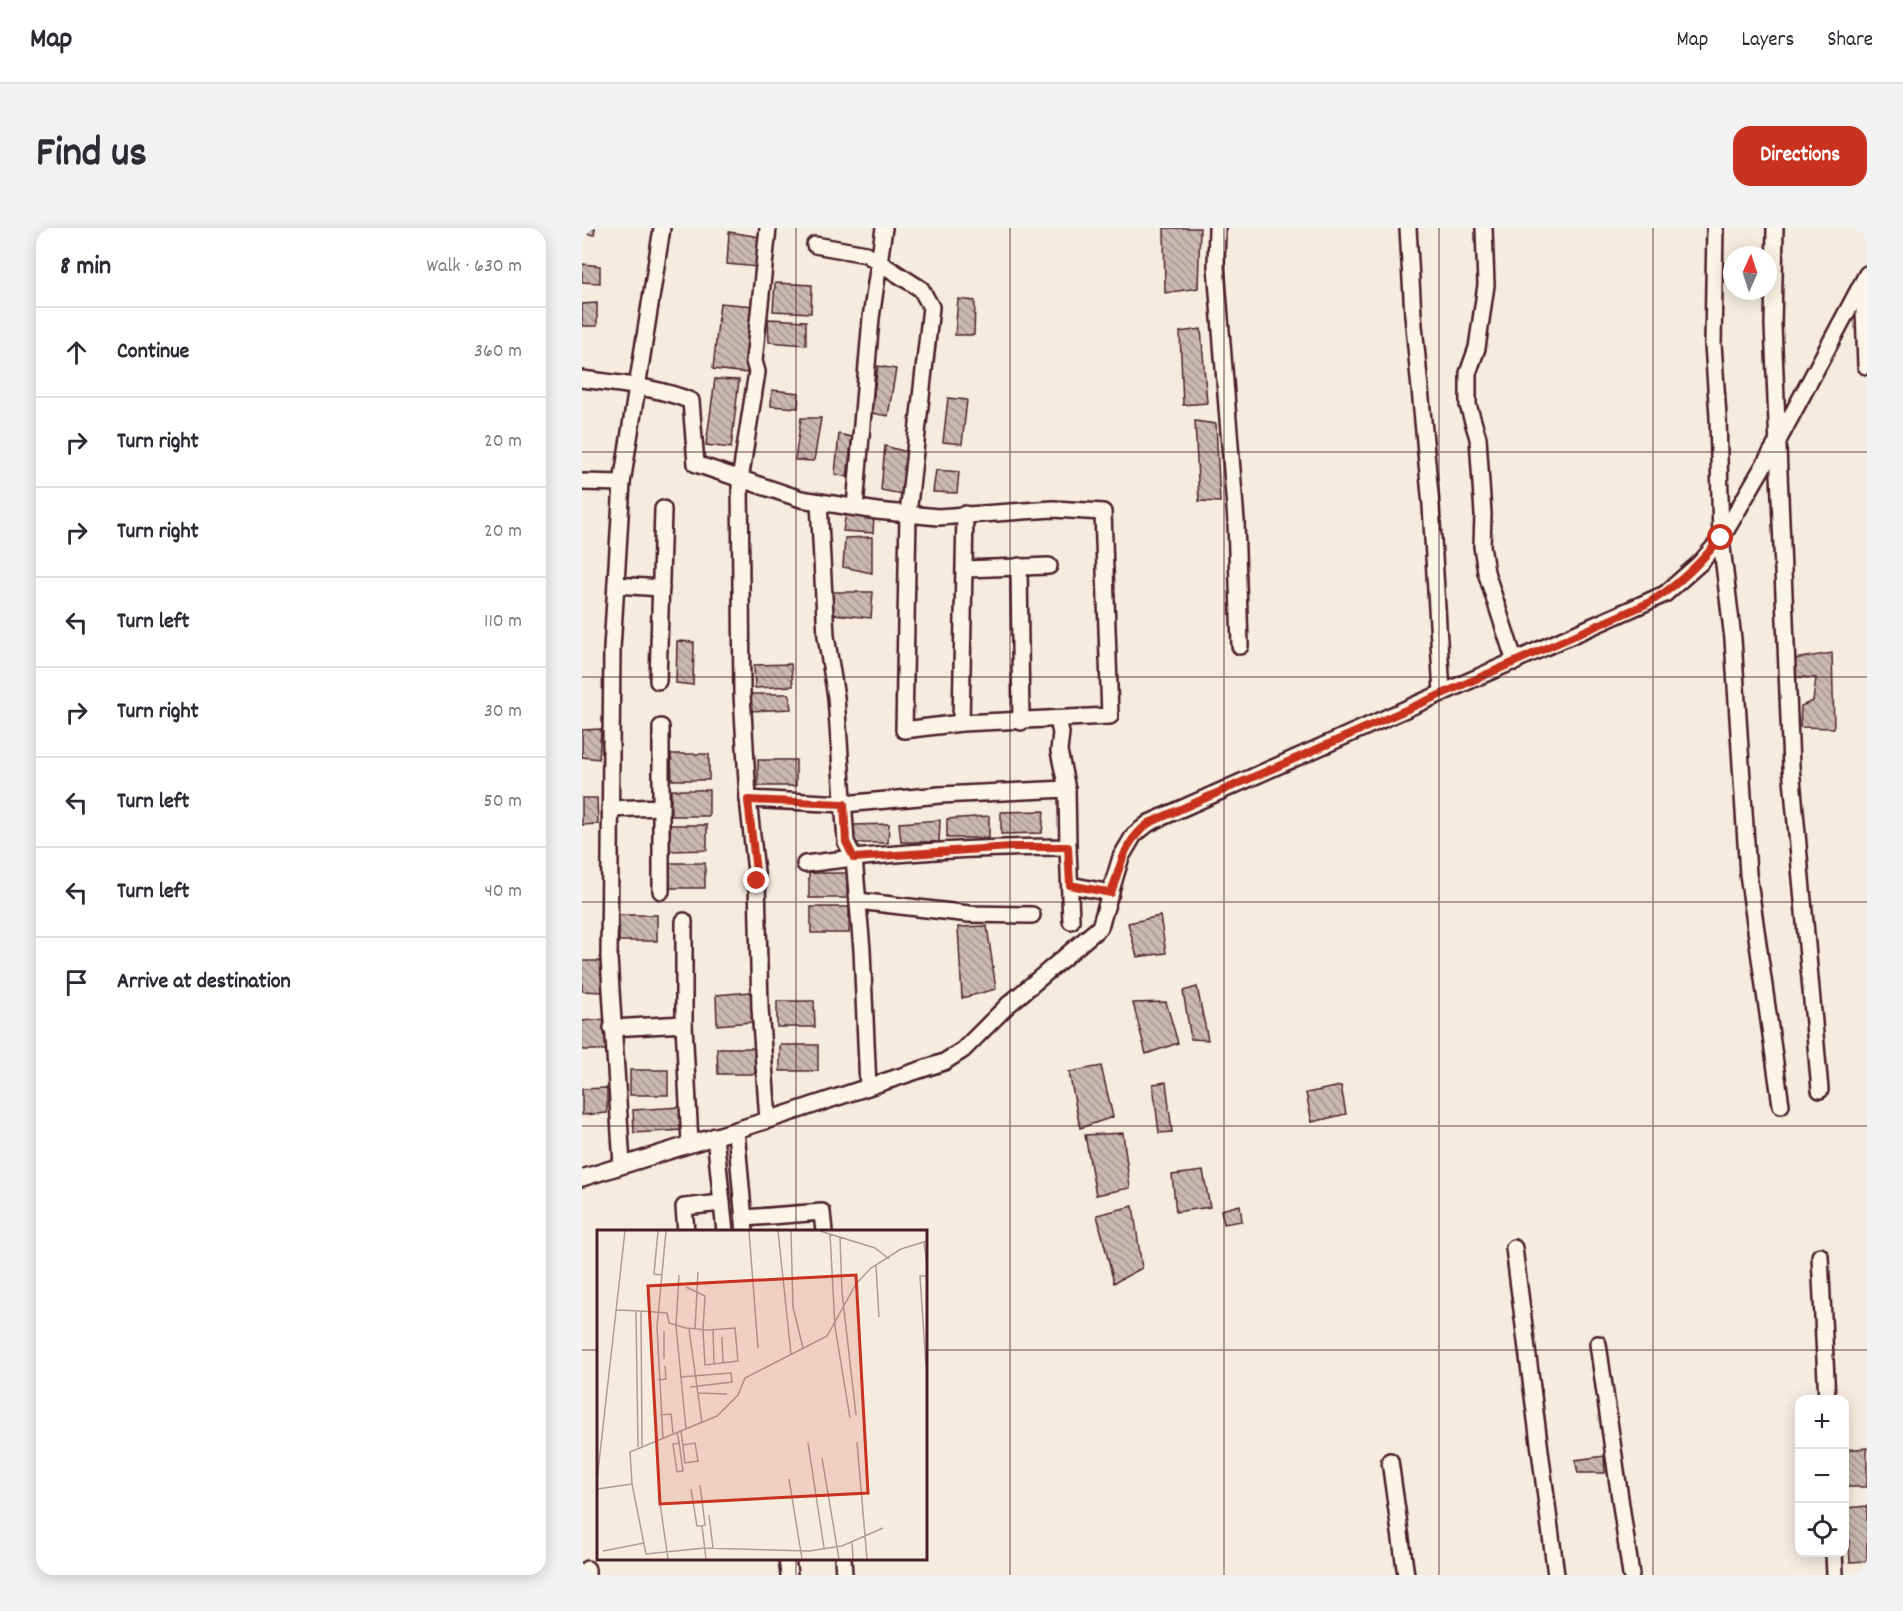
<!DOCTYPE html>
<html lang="en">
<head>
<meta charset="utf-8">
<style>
	:root { --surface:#fff; --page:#f2f2f3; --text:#2b2b33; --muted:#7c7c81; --line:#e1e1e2; --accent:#c8321e }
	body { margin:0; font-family:Dekko,sans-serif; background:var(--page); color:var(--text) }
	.controls { position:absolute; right:18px; bottom:18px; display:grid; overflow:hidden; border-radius:12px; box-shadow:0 3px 15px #0003 }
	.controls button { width:54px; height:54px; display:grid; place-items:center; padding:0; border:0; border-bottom:2px solid var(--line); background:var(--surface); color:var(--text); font:30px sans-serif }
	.compass { position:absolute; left:1141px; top:18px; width:54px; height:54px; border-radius:50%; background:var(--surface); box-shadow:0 3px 15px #0003; rotate:3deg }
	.stop { position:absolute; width:18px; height:18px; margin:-14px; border:4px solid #c8321e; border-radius:50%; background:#fff }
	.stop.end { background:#c8321e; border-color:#fff; box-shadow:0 2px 6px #0008 }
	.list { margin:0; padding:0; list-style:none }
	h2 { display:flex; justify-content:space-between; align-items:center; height:78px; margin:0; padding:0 24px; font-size:26px }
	h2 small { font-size:20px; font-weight:400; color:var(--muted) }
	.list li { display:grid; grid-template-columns:39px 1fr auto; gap:18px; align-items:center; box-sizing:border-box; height:90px; padding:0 24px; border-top:2px solid var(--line) }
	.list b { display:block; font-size:22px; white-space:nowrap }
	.list em { font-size:20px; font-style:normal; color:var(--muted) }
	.icon { flex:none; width:33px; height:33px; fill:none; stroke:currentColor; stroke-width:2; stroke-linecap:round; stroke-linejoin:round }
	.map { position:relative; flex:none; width:1285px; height:1347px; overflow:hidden; border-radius:18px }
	header { display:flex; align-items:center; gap:36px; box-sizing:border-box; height:84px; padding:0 30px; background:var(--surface); border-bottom:2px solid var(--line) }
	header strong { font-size:28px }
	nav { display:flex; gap:33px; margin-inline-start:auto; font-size:21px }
	.intro { display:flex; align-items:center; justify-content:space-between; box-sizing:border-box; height:144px; padding:0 36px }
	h1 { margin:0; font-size:42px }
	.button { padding:15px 27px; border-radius:18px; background:var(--accent); color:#fff; font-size:21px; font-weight:700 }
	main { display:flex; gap:36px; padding:0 36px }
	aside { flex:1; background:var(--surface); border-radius:18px; box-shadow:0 3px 15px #0003 }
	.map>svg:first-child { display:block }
	.building { fill:url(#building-back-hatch); stroke:#4a1f2b; stroke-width:1.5 }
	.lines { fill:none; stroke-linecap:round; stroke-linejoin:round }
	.street-casing { stroke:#4a1f2b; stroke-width:20 }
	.street { stroke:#fcf5e5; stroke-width:15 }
	.route { stroke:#c8321e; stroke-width:8 }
	.grid { fill:none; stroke:#4a1f2b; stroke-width:1.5; stroke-opacity:0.55 }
	.inset-road { fill:none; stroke:#b19a96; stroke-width:1.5 }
	.view { fill:#c8321e; fill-opacity:0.15; stroke:#c8321e; stroke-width:3 }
	.inset-edge { fill:none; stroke:#4a1f2b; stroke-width:3 }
</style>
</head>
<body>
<header>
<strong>Map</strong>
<nav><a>Map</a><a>Layers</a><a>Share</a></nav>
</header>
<div class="intro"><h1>Find us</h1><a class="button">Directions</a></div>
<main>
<aside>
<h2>8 min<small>Walk · 630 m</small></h2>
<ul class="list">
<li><svg class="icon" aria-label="ahead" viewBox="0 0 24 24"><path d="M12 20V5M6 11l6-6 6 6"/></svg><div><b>Continue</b></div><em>360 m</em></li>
<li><svg class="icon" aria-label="right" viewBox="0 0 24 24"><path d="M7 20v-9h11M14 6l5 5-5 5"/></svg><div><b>Turn right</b></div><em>20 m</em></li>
<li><svg class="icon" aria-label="right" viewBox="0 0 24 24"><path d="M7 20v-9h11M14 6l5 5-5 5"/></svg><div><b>Turn right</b></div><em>20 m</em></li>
<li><svg class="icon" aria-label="left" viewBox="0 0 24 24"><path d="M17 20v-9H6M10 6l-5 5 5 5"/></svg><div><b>Turn left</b></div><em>110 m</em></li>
<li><svg class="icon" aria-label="right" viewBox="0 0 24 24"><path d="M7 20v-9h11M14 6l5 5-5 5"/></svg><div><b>Turn right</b></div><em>30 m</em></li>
<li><svg class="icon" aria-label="left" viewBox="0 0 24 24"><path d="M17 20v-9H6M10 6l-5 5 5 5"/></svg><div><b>Turn left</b></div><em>50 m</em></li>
<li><svg class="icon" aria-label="left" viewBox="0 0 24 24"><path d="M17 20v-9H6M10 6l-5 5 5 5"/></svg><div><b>Turn left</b></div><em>40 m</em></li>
<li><svg class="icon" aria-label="arrive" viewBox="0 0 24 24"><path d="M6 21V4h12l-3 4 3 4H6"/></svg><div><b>Arrive at destination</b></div></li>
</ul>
</aside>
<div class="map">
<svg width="1285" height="1347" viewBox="0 0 1285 1347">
	<defs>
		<pattern id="building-back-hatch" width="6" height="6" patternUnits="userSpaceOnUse" patternTransform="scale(1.5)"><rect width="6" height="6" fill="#cab9b1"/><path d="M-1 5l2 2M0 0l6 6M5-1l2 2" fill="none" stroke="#a69690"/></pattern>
	</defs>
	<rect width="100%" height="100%" fill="#f5ecde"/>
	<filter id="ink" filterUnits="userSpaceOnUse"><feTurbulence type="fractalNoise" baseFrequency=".0167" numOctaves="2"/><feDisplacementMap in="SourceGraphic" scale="12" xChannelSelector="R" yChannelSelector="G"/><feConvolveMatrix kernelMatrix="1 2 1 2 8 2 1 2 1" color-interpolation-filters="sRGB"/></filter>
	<g filter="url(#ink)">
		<!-- building -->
		<g class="building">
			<path d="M0 0H13L12 7 0 5Z"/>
			<path d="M582 0H618L616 60 583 65Z"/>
			<path d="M147 4 178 9 176 39 145 36Z"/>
			<path d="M0 36 18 38V55L0 54Z"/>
			<path d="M193 55 230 57 229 85 191 83Z"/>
			<path d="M376 71 393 73 392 107H373Z"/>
			<path d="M15 75V98H0V76Z"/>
			<path d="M138 75 172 78 165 145 131 141Z"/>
			<path d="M186 91 224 93V117L187 114Z"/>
			<path d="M619 101 625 175 601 177 598 104Z"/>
			<path d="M296 138 314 141 306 188 289 185Z"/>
			<path d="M133 151 157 152 149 220 124 217Z"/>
			<path d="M190 162 217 165 216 180 189 178Z"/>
			<path d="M366 170 385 172 380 216 361 214Z"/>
			<path d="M219 190H239L232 233 213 232Z"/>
			<path d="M613 193 634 196 638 274 617 273Z"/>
			<path d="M257 206 270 209 265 249 253 246Z"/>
			<path d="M303 218 325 224 320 266 299 262Z"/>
			<path d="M354 242 377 244 375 265 351 264Z"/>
			<path d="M264 284 292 288 291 305 261 303Z"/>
			<path d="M290 309V345L261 339 263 310Z"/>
			<path d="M250 364H291L289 390 251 386Z"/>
			<path d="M95 413 112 414 111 457 94 455Z"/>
			<path d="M1250 425 1252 500 1218 499 1219 478 1231 473 1234 450 1214 449 1212 431Z"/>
			<path d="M209 436 211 458 173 460 172 437Z"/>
			<path d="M169 466H207L209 481 168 483Z"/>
			<path d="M19 501 17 531 0 529V502Z"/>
			<path d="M89 526H127V552H90Z"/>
			<rect x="176" y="532" width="38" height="26"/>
			<rect x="89" y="562" width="38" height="26"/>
			<path d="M0 570H15L16 596 0 597Z"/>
			<path d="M462 583 460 605 419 606V584Z"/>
			<path d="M407 588V610H365V591Z"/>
			<path d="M358 592 357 614H319L317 595Z"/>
			<path d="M307 596 306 615H268L270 597Z"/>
			<path d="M87 597H125V622L87 623Z"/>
			<rect x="85" y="635" width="38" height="25"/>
			<rect x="227" y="645" width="38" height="25"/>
			<rect x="229" y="679" width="38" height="26"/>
			<rect x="37" y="687" width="38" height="26"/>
			<path d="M578 688 584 725 555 729 546 695Z"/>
			<path d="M405 698 414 761 380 770 376 699Z"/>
			<path d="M0 733H21L20 764 0 763Z"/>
			<path d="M615 759 626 812 609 811 601 763Z"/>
			<path d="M169 764 170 794 135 797 134 767Z"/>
			<path d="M195 773H232L233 799H195Z"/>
			<path d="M584 774 596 815 564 826 551 775Z"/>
			<path d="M24 791V822H0V793Z"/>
			<rect x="198" y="817" width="38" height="26"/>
			<path d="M135 820H173V846H136Z"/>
			<path d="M519 838 531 889 498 900 487 844Z"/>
			<rect x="48" y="842" width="38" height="25"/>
			<path d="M584 854 590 904 577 905 571 856Z"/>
			<path d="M759 858 764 886 730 894 724 865Z"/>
			<path d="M25 860V885L0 887V861Z"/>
			<path d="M99 879 101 902 52 905 51 882Z"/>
			<path d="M541 905 548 960 514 967 503 907Z"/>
			<path d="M621 943 628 979 594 984 590 947Z"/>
			<path d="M658 977 660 993 642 996 639 982Z"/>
			<path d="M551 978 560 1040 532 1055 515 987Z"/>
			<path d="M1285 1220V1259H1264L1262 1222Z"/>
			<path d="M1022 1228 1023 1245H996L993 1232Z"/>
			<path d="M1285 1278V1333L1268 1334 1265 1280Z"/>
		</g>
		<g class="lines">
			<!-- street casing -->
			<g class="street-casing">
				<g id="street">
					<path d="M186 0 172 133 175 144 158 252 160 466 166 571 175 653 178 780 186 892"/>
					<path d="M635 0 634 39 654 293 658 418"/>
					<path d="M826 0 831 87 849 277 860 465"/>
					<path d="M902 0 904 57 895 120 886 145V177L896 210 901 286 900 318 904 344 933 434"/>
					<path d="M1133 0 1131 116 1136 188 1139 311 1151 411 1166 646 1199 877"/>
					<path d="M1193 0 1191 97 1209 539 1238 862"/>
					<path d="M1281 54 1284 138"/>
					<path d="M0 151C37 156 75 159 109 173L114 236 219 271 295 283 356 289 471 281 521 284 528 488 379 495 322 502 326 286 349 79 339 61 284 26 233 17"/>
					<path d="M0 254 40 255"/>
					<path d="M237 274 244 408 254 469 264 614 272 630 280 722 286 859"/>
					<path d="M273 279 289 90 302 0"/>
					<path d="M437 338 439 494"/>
					<path d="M383 341 467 338"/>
					<path d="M34 357 79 360"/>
					<path d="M76 453 81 281"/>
					<path d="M476 492 479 505 477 523 485 561"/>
					<path d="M379 495 383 286"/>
					<path d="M166 571 262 576 358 567 485 561 486 619C398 619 310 624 223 636"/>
					<path d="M79 579V663"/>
					<path d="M28 581 79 579V499"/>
					<path d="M486 619 489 693"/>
					<path d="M488 657 529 665"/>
					<path d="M276 673 387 686 450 687"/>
					<path d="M102 693V796"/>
					<path d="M30 800 102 796 108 915"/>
					<path d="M154 903 163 1004"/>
					<path d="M133 908 143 1004"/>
					<path d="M40 937 27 730 30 421 40 255 80 0"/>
					<path d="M0 950 186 892 362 834 381 822 426 777 518 699 539 629 552 607 567 595 1083 366 1118 335 1139 311 1197 211 1285 46"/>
					<path d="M162 990 240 984 242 1004"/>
					<path d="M104 1004 102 979 140 975"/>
					<path d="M932 1020 974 1347"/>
					<path d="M1238 1028 1245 1172"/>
					<path d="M1016 1116 1049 1347"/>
					<path d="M808 1233 824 1347"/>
					<path d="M1252 1324 1253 1347"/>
					<path d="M205 1330 207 1347"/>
					<path d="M261 1330 262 1347"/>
					<path d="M5 1341V1347"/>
				</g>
			</g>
			<!-- street -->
			<use href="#street" class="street"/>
		</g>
	</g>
	<g class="lines" filter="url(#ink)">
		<!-- route -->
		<path class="route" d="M175 653 166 572 262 576 264 614 272 630 428 619H486L488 657 529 665C540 635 540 616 567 595L1064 376C1094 360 1117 336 1139 310"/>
	</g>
	<!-- grid -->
	<path class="grid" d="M214 0V1004M428 0V1347M642 0V1347M857 0V1347M1071 0V1347M0 224H1285M0 449H1285M0 674H1285M0 898H1285M0 1122H16M344 1122H1285M214 1330V1347"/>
	<!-- overview -->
	<g transform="translate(15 1002)">
		<rect width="330" height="330" fill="#f5ecde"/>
		<path class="inset-road" d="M61 1 57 44 65 45M152 1 161 118M181 1 194 124M194 1 196 77 206 118M223 1 278 18 292 29M233 4 238 97 253 188M243 7 245 62 259 185M327 12 330 34M279 36 282 87M82 45 79 96 89 199M19 80 44 81 45 216M39 81 41 217M44 81 70 83 72 93 89 98 101 99 106 100H111L138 98 141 131 108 135 106 100 108 66 89 57M92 99 105 193M98 99 101 42M116 99 117 133M67 101V129M125 107 126 132M329 136 323 46H330M83 147 134 143 135 152 93 157M61 150 69 149 68 136M101 163 130 164M63 185 74 184 76 203M84 201 88 233 101 231 98 213 86 215M80 202 82 212 86 241 80 242 76 214 82 213M66 208 60 97 69 1M260 212 270 329M211 213 227 318M225 228 242 329M192 249 205 329M0 250 28 1M35 254 49 324 108 318 212 321 245 316 286 298M103 255 108 295 105 296M0 259 35 254 33 222 120 186 141 165 148 148 230 106 259 54 274 38 304 19 330 11M94 259 100 296H105L109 329M63 273 71 329M112 285 116 318M255 311 256 329M6 321 47 313"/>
		<path class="view" d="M259 45 271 263 63 274 51 56Z"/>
		<rect width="330" height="330" class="inset-edge"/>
	</g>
</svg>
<div class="controls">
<button>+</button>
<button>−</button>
<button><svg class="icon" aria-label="locate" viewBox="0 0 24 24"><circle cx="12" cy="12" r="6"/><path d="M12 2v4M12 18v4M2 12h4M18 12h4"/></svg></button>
</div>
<svg class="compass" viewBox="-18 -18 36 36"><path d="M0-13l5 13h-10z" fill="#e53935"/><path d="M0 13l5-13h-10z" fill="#7c7c81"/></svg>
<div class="stop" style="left:1139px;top:310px"></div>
<div class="stop end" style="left:175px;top:653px"></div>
</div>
</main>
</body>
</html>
